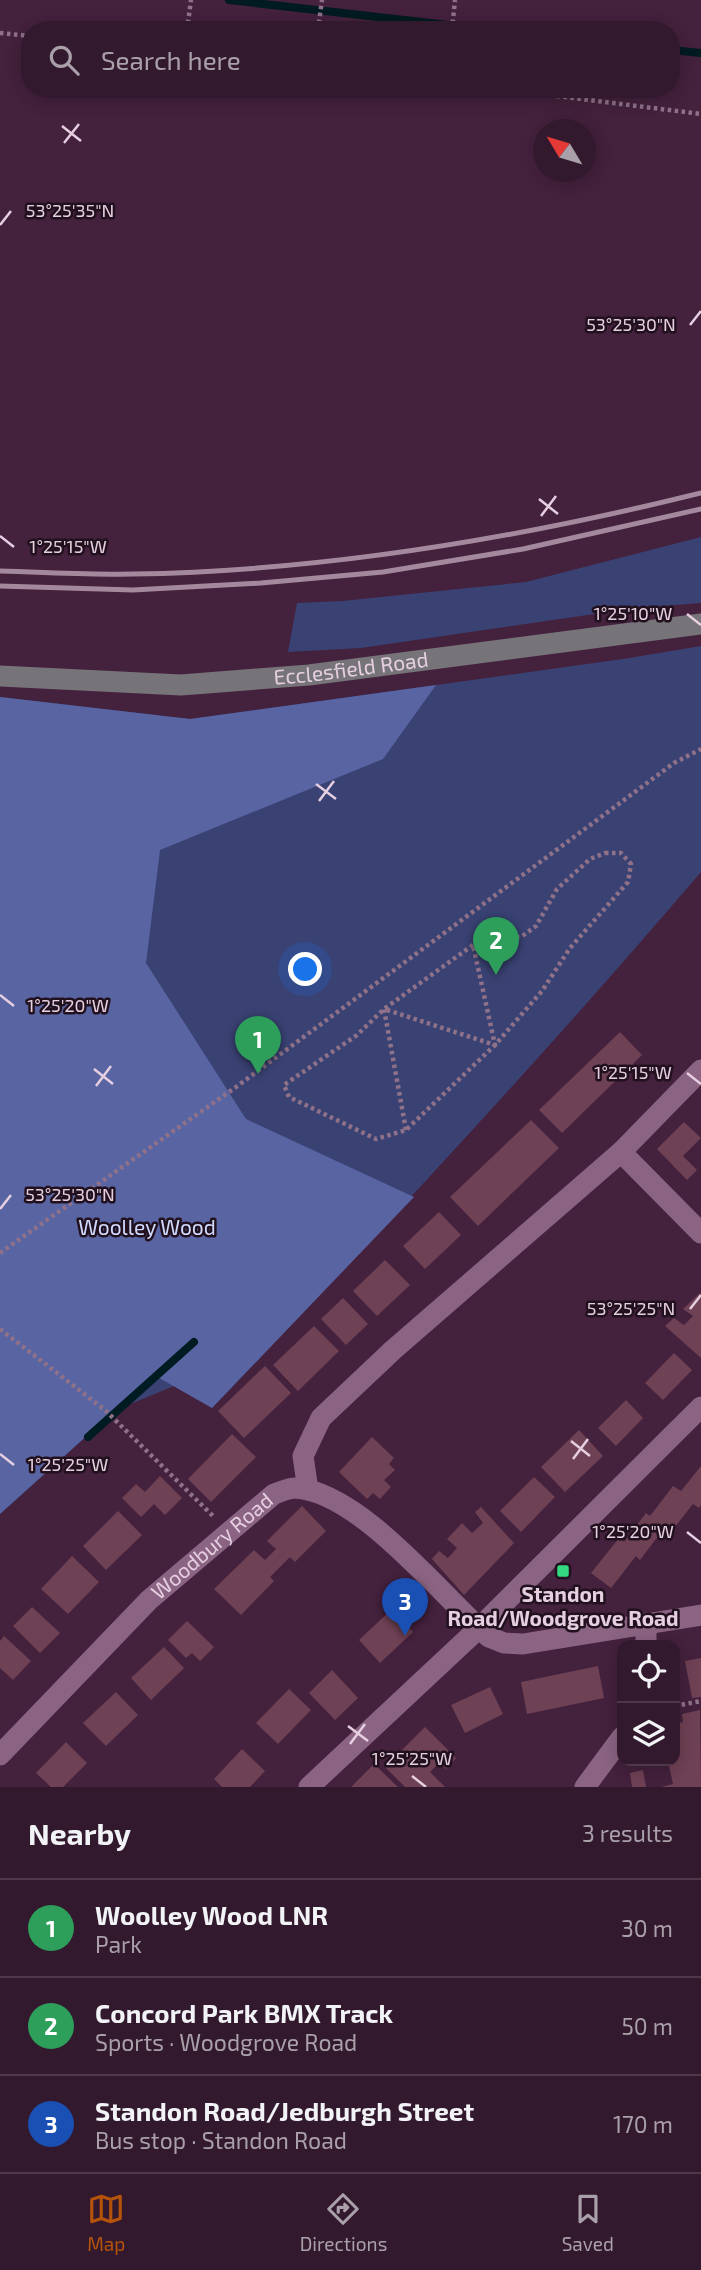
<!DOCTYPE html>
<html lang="en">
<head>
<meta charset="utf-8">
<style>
	:root { --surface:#33192e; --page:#3b2236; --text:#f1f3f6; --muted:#a9a0aa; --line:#4e384a; --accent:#b45309 }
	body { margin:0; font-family:"Exo 2",sans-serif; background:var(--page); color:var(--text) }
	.controls { position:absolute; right:21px; bottom:21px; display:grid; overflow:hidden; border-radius:14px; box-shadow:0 4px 18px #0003 }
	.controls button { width:63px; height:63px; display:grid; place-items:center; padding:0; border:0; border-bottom:2px solid var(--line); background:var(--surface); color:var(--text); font:35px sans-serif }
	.compass { position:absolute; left:533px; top:119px; width:63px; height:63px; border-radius:50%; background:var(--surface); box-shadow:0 4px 18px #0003; rotate:308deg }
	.you { position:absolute; left:306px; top:970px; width:24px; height:24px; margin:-18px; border:5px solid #fff; border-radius:50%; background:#1a73e8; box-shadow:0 0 0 10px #1a73e833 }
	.badge { display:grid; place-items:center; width:46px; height:46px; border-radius:50%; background:var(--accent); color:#fff; font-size:23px; font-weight:700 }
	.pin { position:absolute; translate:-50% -58px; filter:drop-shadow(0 2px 4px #0008) }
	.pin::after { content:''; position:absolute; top:37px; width:24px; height:21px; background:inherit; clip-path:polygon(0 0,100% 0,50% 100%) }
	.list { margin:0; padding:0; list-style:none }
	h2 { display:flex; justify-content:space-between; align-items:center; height:91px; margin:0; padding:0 28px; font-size:30px }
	h2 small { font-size:23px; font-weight:400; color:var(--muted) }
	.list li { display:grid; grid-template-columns:46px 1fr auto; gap:21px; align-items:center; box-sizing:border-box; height:98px; padding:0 28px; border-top:2px solid var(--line) }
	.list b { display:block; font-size:26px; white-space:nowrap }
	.list p { margin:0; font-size:23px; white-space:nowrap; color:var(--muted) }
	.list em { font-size:23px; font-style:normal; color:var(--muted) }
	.icon { flex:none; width:38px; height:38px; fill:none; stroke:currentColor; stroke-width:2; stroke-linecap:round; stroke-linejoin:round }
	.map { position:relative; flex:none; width:701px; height:1787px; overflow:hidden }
	.search { position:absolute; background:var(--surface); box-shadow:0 4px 18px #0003; left:21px; right:21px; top:21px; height:77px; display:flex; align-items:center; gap:18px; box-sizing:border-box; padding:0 24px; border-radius:28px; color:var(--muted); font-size:26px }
	.sheet { height:385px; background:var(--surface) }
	nav { display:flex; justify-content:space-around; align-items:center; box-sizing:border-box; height:98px; border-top:2px solid var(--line); background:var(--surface); font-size:19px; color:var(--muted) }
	nav a { display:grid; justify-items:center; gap:4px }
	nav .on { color:var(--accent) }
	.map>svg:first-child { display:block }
	.green { fill:#3a4274 }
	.forest { fill:#5964a3 }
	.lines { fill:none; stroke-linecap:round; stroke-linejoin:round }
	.stream { stroke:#001b21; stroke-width:8 }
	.building { fill:#6f4154 }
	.path { stroke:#8f7289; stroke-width:4.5; stroke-dasharray:3.5 3.5; stroke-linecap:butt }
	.street { stroke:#8c6483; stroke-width:21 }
	.secondary { stroke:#767479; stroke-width:21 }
	.rail { stroke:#a4899e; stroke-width:5 }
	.ticks { fill:none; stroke:#e5cfe0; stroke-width:2.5 }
	.poi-dot { fill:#34d881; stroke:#21111e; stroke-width:2.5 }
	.labels { text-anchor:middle; stroke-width:5; stroke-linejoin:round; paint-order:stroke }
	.street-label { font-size:21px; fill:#e5cfe0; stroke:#21111e }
	.park-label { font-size:21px; fill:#d0d9fe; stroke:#21111e }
	.poi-label { font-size:21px; font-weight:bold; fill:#e5cfe0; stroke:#21111e }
	.ticks-label { font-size:18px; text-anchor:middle; fill:#e5cfe0; stroke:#21111e; stroke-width:5; stroke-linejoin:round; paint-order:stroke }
</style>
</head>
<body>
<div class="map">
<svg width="701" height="1787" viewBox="0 0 701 1787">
	<rect width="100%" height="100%" fill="#44213d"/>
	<!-- green -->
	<g class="green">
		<path d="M701 537V603L636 608 361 648 288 652 297 603 342 601 526 582Z"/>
		<path d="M701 646V872C544 1056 379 1233 212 1408L174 1386 116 1410 0 1514V697L190 719 623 659Z"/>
	</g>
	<!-- forest -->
	<path class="forest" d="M436 685 383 759 160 850 146 963 246 1119 414 1197 212 1408 154 1375 0 1514V697L190 719Z"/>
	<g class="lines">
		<!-- stream -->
		<g class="stream">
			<path d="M229 0 492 30"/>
			<path d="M671 50 701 53"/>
			<path d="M88 1437 194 1342"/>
		</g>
	</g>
	<!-- building -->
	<g class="building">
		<path d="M620 1032 642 1055 562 1133 539 1110Z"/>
		<path d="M531 1120 559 1148 478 1226 450 1197Z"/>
		<path d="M684 1122 701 1138 683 1156 697 1170 687 1180 657 1149Z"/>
		<path d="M439 1212 461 1235 425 1269 403 1246Z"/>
		<path d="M385 1260 410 1285 377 1316 353 1291Z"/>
		<path d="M700 1293 701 1294V1358L665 1326 674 1318 684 1325 693 1316 683 1309Z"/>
		<path d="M343 1298 368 1324 346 1345 321 1319Z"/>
		<path d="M314 1326 339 1351 298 1391 273 1365Z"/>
		<path d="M674 1353 692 1370 663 1400 645 1383Z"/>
		<path d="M265 1366 291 1393 244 1438 218 1411Z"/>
		<path d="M626 1400 643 1418 616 1446 598 1428Z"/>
		<path d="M579 1430 603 1456 565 1492 541 1467Z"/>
		<path d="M232 1434 256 1457 211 1502 188 1479Z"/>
		<path d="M372 1437 394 1458 389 1464 395 1470 384 1480 391 1487 380 1499 373 1493 367 1499 339 1472Z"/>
		<path d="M701 1466V1505L699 1508 693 1504 671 1532 665 1527 640 1560 636 1556 611 1588 591 1573 619 1538 624 1542 646 1513 650 1516 673 1486 681 1491Z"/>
		<path d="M160 1476 182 1498 165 1515 154 1504 141 1517 122 1498 136 1484 145 1492Z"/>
		<path d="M534 1477 555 1497 521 1532 500 1511Z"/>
		<path d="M302 1506 326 1531 295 1562 290 1557 270 1577 274 1581 241 1615 214 1589 254 1550 265 1560 276 1549 267 1541Z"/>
		<path d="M481 1507 514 1543 464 1595 432 1559 439 1551 448 1558 457 1548 447 1539 462 1523 472 1533 483 1523 475 1512Z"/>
		<path d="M118 1511 142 1535 106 1570 83 1546Z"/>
		<path d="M72 1556 99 1582 68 1614 41 1589Z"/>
		<path d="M32 1607 60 1633 40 1653 13 1626Z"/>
		<path d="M392 1609 413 1632 380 1663 359 1640Z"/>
		<path d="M187 1621 214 1647 200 1661 192 1653 186 1658 168 1640Z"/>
		<path d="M4 1636 31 1661 13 1680 0 1668V1641Z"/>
		<path d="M164 1647 184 1668 151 1700 131 1678Z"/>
		<path d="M701 1658V1697L692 1698 685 1661Z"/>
		<path d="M598 1666 604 1698 527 1714 521 1682Z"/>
		<path d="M332 1670 358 1698 335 1720 309 1693Z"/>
		<path d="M490 1687 503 1714 465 1733 451 1705Z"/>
		<path d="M289 1689 311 1710 278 1744 256 1723Z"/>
		<path d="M116 1692 138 1715 106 1746 83 1723Z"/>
		<path d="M700 1710 701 1787H661L673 1784 668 1761H675V1724L683 1722 682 1714Z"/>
		<path d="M425 1727 456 1758 446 1769 439 1763 430 1772 445 1787H405L385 1767Z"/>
		<path d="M66 1742 87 1763 63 1787H51L36 1773Z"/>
		<path d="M242 1749 265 1771 250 1787H222L214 1779Z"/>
		<path d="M374 1764 398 1787H351Z"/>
		<path d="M643 1770 646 1787H632L630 1773Z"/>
	</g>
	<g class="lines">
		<!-- path -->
		<g class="path">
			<path d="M187 30 191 0"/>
			<path d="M318 30 322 0"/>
			<path d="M452 30 455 0"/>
			<path d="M0 33 30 36"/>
			<path d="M501 89 701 114"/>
			<path d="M605 853H621L631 864 628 882 570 948 542 991 495 1045 406 1130 376 1139 289 1097 284 1085 357 1035 384 1009 473 945 488 936 521 937 536 926 557 889 590 859Z"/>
			<path d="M406 1130 384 1009 495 1045 473 945"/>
			<path d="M0 1253 236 1087 674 763 701 749"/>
			<path d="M0 1329 105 1410 213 1516"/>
			<path d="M675 1703 680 1705 701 1701"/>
		</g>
		<!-- street -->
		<g class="street">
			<path d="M621 1152 701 1233"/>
			<path d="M308 1490 303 1456 321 1418 393 1350 621 1152 701 1070"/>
			<path d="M646 1623V1645"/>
			<path id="s1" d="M0 1755 149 1600 274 1494C281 1492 288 1488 295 1488 359 1491 442 1596 489 1637L504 1643 523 1644 701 1615"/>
			<path d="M309 1787 479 1628 701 1407"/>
			<path d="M585 1787 622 1737"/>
		</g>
		<!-- secondary -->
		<path class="secondary" id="s2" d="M0 676 181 685 309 675 701 624"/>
		<!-- rail -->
		<g class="rail">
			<path d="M0 571C44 572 89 575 133 574 325 571 515 539 701 493"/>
			<path d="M0 586 133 590 261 583 383 572 523 549 701 509"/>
		</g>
	</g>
	<!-- ticks -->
	<path class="ticks" d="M62 126 81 141M64 143 79 124M0 225 11 211M690 325 701 311M539 499 558 514M541 516 556 496M0 536 14 547M687 614 701 625M316 784 336 799M319 801 334 781M0 995 14 1006M94 1069 113 1084M687 1073 701 1084M96 1086 111 1066M0 1209 11 1195M690 1309 701 1295M571 1441 590 1456M0 1454 14 1465M573 1459 588 1439M687 1532 701 1543M348 1726 368 1741M350 1744 365 1724M412 1776 426 1787"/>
	<!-- markers -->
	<rect class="poi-dot" x="556" y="1564" width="14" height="14" rx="3.5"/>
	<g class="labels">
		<!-- street labels -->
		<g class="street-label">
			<text dy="7" stroke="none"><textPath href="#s2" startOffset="352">Ecclesfield Road</textPath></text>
			<text dy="7" stroke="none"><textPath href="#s1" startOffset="298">Woodbury Road</textPath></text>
		</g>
		<!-- park labels -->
		<g class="park-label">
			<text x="147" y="1235">Woolley Wood</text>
		</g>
		<!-- poi labels -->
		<g class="poi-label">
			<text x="563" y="1602">Standon<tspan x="563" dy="24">Road/Woodgrove Road</tspan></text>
		</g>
	</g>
	<g class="ticks-label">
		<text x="70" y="217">53°25'35"N</text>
		<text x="631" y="331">53°25'30"N</text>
		<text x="68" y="553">1°25'15"W</text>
		<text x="633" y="620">1°25'10"W</text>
		<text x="68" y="1012">1°25'20"W</text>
		<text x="633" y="1079">1°25'15"W</text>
		<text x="70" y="1201">53°25'30"N</text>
		<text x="631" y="1315">53°25'25"N</text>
		<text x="68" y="1471">1°25'25"W</text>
		<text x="633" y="1538">1°25'20"W</text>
		<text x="412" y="1765">1°25'25"W</text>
	</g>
</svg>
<div class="controls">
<button><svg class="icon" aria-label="locate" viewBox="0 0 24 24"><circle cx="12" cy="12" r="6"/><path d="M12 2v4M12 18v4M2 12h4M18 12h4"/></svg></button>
<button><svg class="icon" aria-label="layers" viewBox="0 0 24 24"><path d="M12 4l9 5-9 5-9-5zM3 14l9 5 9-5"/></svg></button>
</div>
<svg class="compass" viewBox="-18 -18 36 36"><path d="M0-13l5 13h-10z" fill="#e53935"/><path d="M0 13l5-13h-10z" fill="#a9a0aa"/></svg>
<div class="you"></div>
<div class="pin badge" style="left:258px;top:1074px;background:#2e9e5b">1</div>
<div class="pin badge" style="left:496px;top:975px;background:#2e9e5b">2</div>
<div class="pin badge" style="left:405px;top:1636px;background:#1a4fb4">3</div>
<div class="search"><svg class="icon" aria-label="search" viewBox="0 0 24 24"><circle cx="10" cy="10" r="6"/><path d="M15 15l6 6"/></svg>Search here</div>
</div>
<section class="sheet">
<h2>Nearby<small>3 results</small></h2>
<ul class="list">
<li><span class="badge" style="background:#2e9e5b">1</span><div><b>Woolley Wood LNR</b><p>Park</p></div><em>30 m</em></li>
<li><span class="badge" style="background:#2e9e5b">2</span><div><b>Concord Park BMX Track</b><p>Sports · Woodgrove Road</p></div><em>50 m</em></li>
<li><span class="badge" style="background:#1a4fb4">3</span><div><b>Standon Road/Jedburgh Street</b><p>Bus stop · Standon Road</p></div><em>170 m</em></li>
</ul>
</section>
<nav>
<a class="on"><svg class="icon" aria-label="map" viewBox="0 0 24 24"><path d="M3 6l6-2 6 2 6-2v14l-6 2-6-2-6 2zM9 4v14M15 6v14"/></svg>Map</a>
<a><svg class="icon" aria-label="directions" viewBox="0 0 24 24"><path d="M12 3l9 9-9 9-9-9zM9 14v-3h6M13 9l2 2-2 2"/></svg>Directions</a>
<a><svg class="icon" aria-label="saved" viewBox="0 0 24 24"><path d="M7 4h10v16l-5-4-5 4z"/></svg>Saved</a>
</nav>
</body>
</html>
